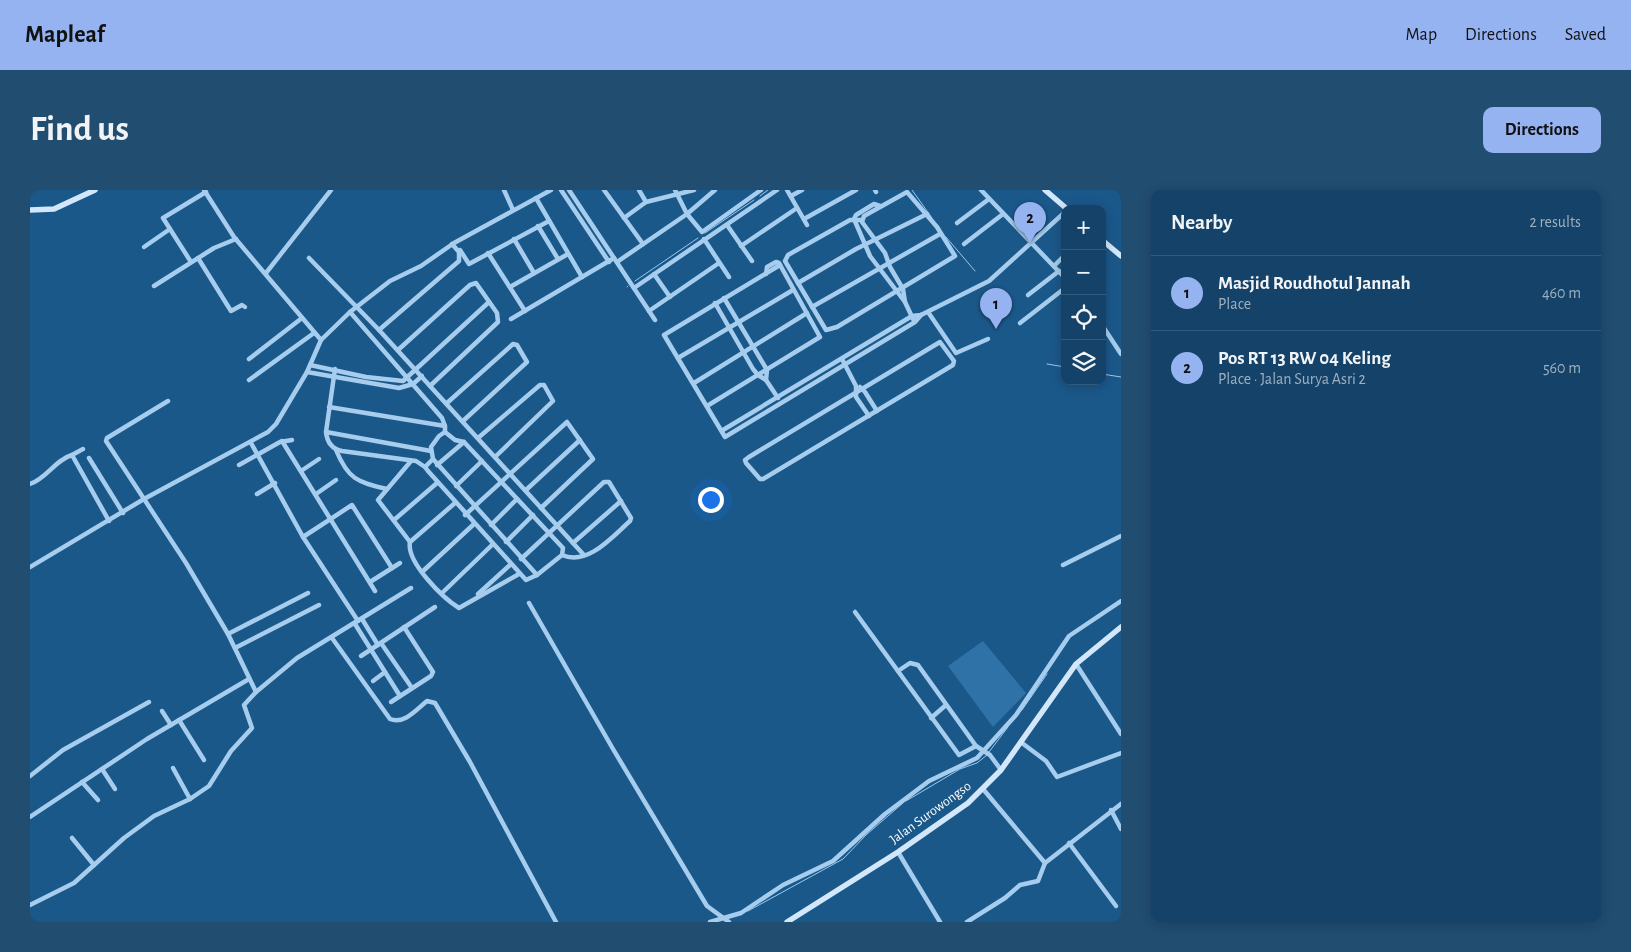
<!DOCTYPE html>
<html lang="en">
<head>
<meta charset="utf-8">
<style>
	:root { --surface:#144268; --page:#214d71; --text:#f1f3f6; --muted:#9db0c0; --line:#335b7c; --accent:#95b2f1 }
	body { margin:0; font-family:"Alegreya Sans",sans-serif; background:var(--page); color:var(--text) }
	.controls { position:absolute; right:15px; top:15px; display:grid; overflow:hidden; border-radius:10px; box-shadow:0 2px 12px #0003 }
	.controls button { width:45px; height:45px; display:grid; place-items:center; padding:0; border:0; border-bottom:1px solid var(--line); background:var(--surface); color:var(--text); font:25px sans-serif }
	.you { position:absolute; left:680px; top:309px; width:18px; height:18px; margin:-12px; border:4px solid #fff; border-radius:50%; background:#1a73e8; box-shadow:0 0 0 8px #1a73e833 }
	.badge { display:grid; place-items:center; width:32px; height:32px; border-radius:50%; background:var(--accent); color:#111; font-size:16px; font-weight:700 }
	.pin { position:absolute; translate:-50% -41px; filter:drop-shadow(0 1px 2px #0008) }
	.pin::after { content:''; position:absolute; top:26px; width:18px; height:15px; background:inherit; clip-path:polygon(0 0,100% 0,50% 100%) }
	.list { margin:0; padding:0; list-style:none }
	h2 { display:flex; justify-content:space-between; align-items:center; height:65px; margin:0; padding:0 20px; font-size:21px }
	h2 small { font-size:16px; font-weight:400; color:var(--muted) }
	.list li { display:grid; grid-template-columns:32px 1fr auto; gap:15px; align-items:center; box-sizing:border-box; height:75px; padding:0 20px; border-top:1px solid var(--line) }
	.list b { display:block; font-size:19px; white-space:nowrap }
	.list p { margin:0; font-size:16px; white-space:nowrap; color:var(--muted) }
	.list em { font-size:16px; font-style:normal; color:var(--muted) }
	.icon { flex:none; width:28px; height:28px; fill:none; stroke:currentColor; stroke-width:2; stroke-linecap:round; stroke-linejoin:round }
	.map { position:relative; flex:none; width:1091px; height:732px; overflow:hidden; border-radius:10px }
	header { display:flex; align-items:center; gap:30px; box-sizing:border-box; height:70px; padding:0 25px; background:var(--accent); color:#111 }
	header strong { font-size:24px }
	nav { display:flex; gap:28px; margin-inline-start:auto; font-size:18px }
	.intro { display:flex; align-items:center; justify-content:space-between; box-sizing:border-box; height:120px; padding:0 30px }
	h1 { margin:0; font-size:35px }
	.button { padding:12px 22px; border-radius:10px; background:var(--accent); color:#111; font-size:18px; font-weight:700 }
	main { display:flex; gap:30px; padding:0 30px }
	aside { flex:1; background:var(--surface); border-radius:10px; box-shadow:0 2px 12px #0003 }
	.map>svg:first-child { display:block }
	.green { fill:#2e72a8 }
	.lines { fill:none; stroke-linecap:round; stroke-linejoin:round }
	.stream { stroke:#99caef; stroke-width:1 }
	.street { stroke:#a6cded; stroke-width:4.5 }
	.secondary { stroke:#d2e7f9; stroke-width:5.5 }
	.labels { text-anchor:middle; stroke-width:4; stroke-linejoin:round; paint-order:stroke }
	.street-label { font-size:14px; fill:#fff; stroke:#1b588a }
</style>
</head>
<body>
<header>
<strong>Mapleaf</strong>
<nav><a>Map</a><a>Directions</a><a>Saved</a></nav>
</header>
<div class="intro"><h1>Find us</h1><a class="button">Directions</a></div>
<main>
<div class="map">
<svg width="1091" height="732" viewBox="0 0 1091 732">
	<rect width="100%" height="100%" fill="#1b588a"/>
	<!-- green -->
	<path class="green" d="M953 451 996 503 963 537 918 476Z"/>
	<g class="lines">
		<!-- stream -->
		<g class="stream">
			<path d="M882 0 902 28"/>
			<path d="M730 6 738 0"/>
			<path d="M675 43 724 10"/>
			<path d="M916 47 945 81"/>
			<path d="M605 91 668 48"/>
			<path d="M597 97 598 96"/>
			<path d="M1017 174 1035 177"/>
			<path d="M1072 184 1091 187"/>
			<path d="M992 520 1017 484"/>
			<path d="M959 562 978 537"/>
			<path d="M876 611 930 579 947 573 957 565"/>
			<path d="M718 721 813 669 836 645 873 613"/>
		</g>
		<!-- street -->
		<g class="street">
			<path d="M174 0 204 47 291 150"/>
			<path d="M474 0 483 20"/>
			<path d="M531 0 579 72"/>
			<path d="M539 0 625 130"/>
			<path d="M574 0 613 54"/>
			<path d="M609 0 616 12"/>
			<path d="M645 0 657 24 672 42 731 0"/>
			<path d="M757 0 777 35"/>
			<path d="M845 0 846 2"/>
			<path d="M951 0 1035 88"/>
			<path d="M761 6 772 0"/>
			<path d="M506 8 552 87"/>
			<path d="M850 16 844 14 826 25 824 29 840 66 875 112 883 129"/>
			<path d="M594 28 616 12 664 0"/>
			<path d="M774 29 826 0"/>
			<path d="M832 30H820L758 65 755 71 796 140 807 137 925 66 907 37 877 2 834 26 832 32 855 63 860 77 873 99 875 112"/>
			<path d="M927 33 959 9"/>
			<path d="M697 35 722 71"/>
			<path d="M508 36 528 69"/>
			<path d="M484 49 504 83"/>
			<path d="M674 49 699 87"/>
			<path d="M934 54 973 24"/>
			<path d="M711 56 767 18"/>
			<path d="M114 57 140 39"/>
			<path d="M430 60 439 74 519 31"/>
			<path d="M458 63 495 121"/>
			<path d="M168 68 201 121 212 115 215 117"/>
			<path d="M279 68 349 140 553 364"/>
			<path d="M161 72 133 28 176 2"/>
			<path d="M587 72 657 24 685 0"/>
			<path d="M750 75 634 145 695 247 885 132 891 125"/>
			<path d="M1024 76 1035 65"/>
			<path d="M236 83 301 0"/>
			<path d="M624 84 640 107"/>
			<path d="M768 93 826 59 897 24"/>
			<path d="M124 96 184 58 206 49"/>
			<path d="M480 97 538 64"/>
			<path d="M604 98 747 0"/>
			<path d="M998 105 1029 81"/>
			<path d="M694 108 737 180 736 190"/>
			<path d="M685 113 723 179 728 185 736 190 748 208"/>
			<path d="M782 117 910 44"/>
			<path d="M619 121 689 73"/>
			<path d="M320 122 412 228 415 236"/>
			<path d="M898 122 926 163 958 149"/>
			<path d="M481 129 584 68"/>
			<path d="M990 133 1035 98"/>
			<path d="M1072 135 1091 164"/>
			<path d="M349 140 429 71V62L422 54"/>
			<path d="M910 152 924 171 923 175 733 289H730L716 273 715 270 719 267Z"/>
			<path d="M368 160 440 95 446 93 467 123 468 132 400 196"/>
			<path d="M648 168 763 100"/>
			<path d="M219 169 272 128"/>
			<path d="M812 169 826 196V207L839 226"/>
			<path d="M280 175 336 187 373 191 459 112"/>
			<path d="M305 179 296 242C297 252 302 259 312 261L386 271 395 277"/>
			<path d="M277 182 369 198 383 194 392 186"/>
			<path d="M219 190 284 143"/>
			<path d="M664 193 777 123"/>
			<path d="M830 197 835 202 847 221"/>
			<path d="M138 211 77 248 76 251 156 373 198 444 226 502 267 468 381 398"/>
			<path d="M417 213 483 154 487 155 497 172 433 231"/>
			<path d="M677 216 790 147 749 73 746 72 737 77 736 84"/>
			<path d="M299 217 415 236V242L425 250 434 252 519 343 533 358 532 365 507 385 496 390 398 281 395 277 403 269"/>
			<path d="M693 240 882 126 891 125 959 91 1035 22"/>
			<path d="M296 242 401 261"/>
			<path d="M415 242 409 246 401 257 403 269 507 385"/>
			<path d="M448 248 510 195H514L523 211 465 267"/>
			<path d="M252 251 345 401"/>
			<path d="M221 253 273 347 328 431"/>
			<path d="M53 259 42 265 79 331"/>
			<path d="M306 260C318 289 327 292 357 299"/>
			<path d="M59 268 93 323"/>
			<path d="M381 271 348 310 380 352 425 313"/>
			<path d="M209 275 250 252 262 250"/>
			<path d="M407 275 434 252"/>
			<path d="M271 281 289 269"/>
			<path d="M0 294C17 288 25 270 42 265"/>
			<path d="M426 296 452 271"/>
			<path d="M496 300 550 250"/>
			<path d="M227 304 245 293"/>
			<path d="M286 304 306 290"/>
			<path d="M435 325 537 232 563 269 511 318"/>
			<path d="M364 330 407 293"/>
			<path d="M461 335 487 309"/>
			<path d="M273 347 322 315 362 378"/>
			<path d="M380 352C376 372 413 408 429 418L489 384"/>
			<path d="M476 352 503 325"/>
			<path d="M543 353 591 311"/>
			<path d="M491 369 574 292H579L601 328 600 331C582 347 558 376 532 365"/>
			<path d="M1033 375 1091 346"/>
			<path d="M0 377 114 309 238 242 246 234 277 182 291 150 320 122 360 91 391 76 424 53 521 0"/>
			<path d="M392 382 444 334"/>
			<path d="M340 392 370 373"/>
			<path d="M412 403 462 355"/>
			<path d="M448 404 480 375"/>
			<path d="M499 413 583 559 677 716 699 732"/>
			<path d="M825 422 929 565 946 556"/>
			<path d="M332 429 348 455"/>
			<path d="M325 434 370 506"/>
			<path d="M198 444 278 403"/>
			<path d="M302 448 360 529C374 535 387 519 397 511L405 513 440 572 526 732"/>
			<path d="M351 453 382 498"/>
			<path d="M205 458 289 415"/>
			<path d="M331 466 405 417"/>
			<path d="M1046 474 1091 544"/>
			<path d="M868 481 880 473 888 475 946 556 960 565 971 580"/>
			<path d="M343 491 355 482"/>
			<path d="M361 512 401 486 403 482 374 437"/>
			<path d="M132 521 141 535"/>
			<path d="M901 528 916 515"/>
			<path d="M149 530 174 570"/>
			<path d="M992 553 1016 571 1027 587 1091 563"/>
			<path d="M143 578 160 609"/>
			<path d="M72 579 85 599"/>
			<path d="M0 586 33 560 119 512"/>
			<path d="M52 592 68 610"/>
			<path d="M953 599 1015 673"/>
			<path d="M1081 620 1091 639"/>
			<path d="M0 627 117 549 219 489"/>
			<path d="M42 648 64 675"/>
			<path d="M1039 653 1086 716"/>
			<path d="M868 662 910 732"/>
			<path d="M0 715 44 693 94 648 124 626 160 609 179 596 201 561 222 538 214 515 226 502"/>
			<path d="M680 732 711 723 753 695 803 671 855 624 899 591 947 568 986 525 1039 446 1091 411"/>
			<path d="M937 732 975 708 990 695 1008 691 1015 673 1091 614"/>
		</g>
		<!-- secondary -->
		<g class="secondary">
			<path d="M1015 0 1037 19"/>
			<path d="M0 20 24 19 65 0"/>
			<path d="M1072 50 1091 66"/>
			<path d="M757 732 868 662 938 613 971 580 1046 474 1091 437"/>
		</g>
	</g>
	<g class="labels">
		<!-- street labels -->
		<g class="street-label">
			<text transform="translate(900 622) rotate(-36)" y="5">Jalan Surowongso</text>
		</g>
	</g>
</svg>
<div class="controls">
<button>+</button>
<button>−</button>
<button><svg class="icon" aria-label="locate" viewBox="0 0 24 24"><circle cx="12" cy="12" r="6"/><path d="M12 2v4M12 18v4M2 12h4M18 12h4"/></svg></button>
<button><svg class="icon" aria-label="layers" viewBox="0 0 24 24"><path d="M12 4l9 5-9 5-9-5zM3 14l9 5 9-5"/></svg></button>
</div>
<div class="you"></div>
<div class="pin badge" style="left:966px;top:139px">1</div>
<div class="pin badge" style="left:1000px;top:53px">2</div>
</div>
<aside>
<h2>Nearby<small>2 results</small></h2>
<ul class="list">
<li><span class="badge">1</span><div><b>Masjid Roudhotul Jannah</b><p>Place</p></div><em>460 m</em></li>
<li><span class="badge">2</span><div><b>Pos RT 13 RW 04 Keling</b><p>Place · Jalan Surya Asri 2</p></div><em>560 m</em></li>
</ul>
</aside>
</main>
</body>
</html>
